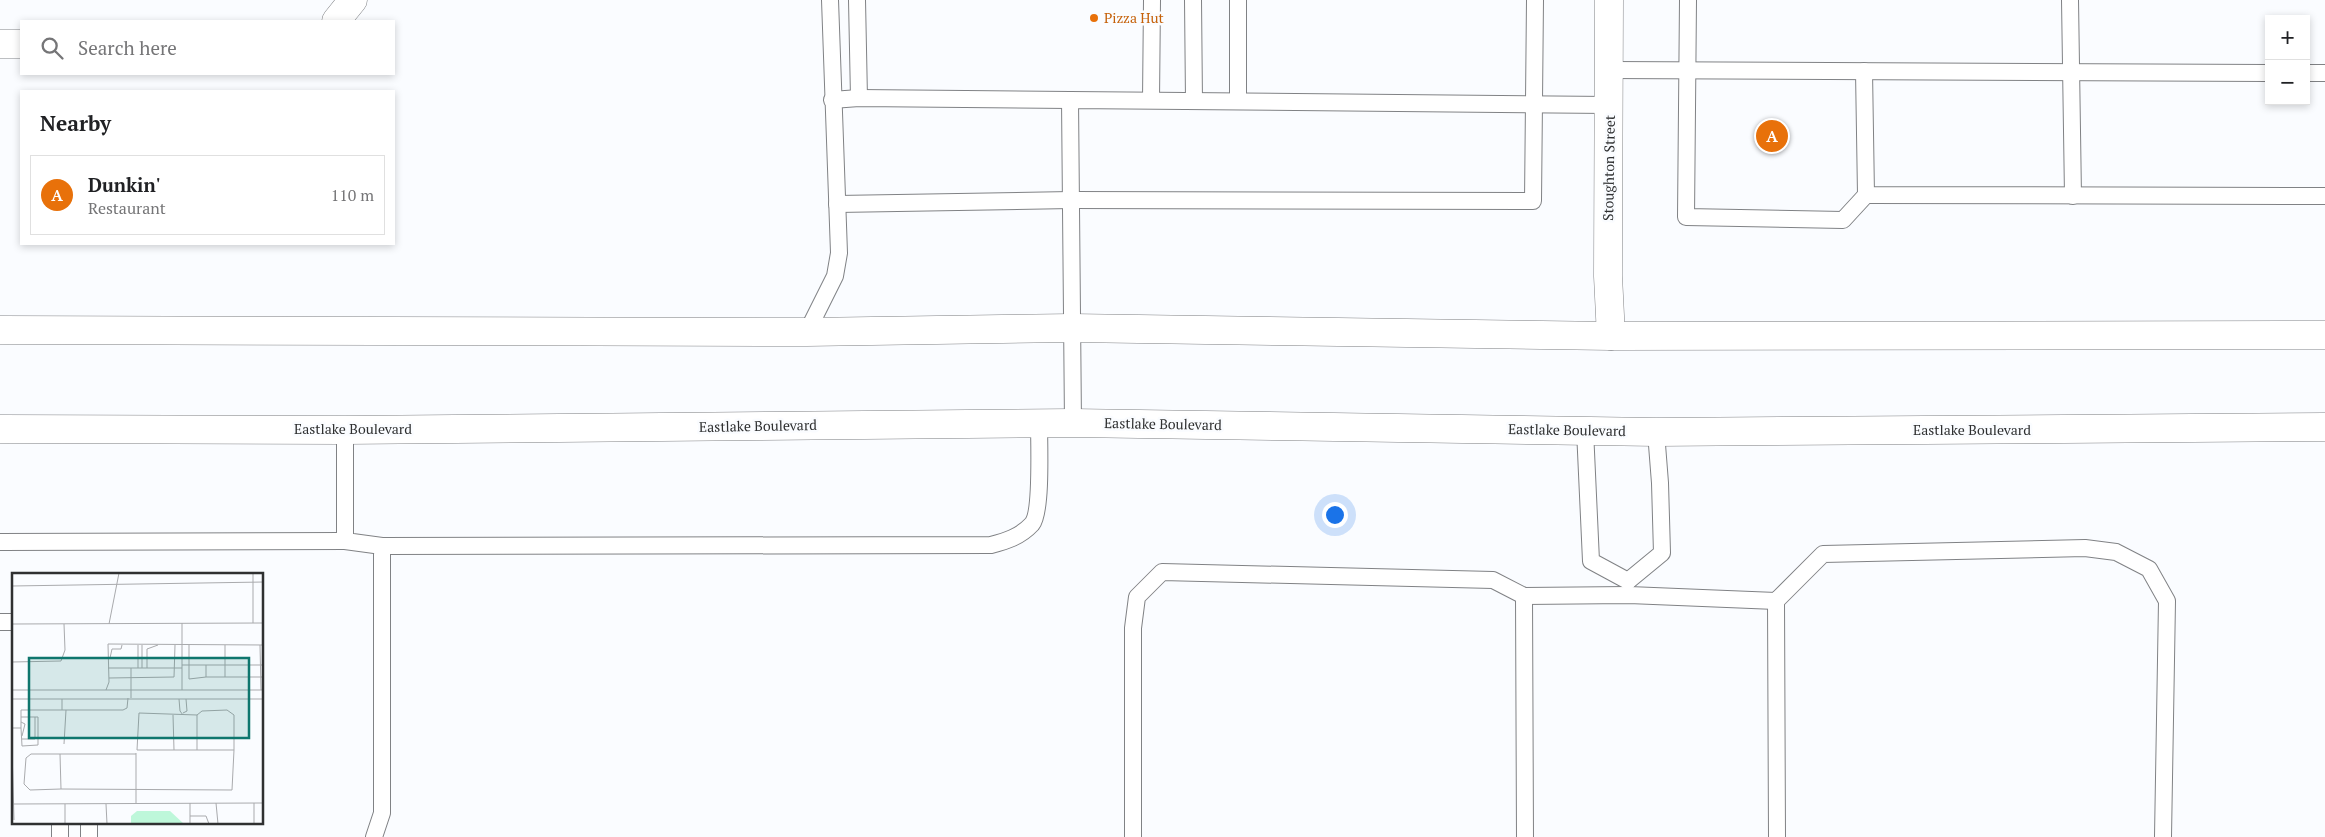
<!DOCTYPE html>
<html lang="en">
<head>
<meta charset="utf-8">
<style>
	:root { --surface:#fff; --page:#f2f2f2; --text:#202124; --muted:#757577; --line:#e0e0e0; --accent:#34895b }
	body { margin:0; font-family:"PT Serif",serif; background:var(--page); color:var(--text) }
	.controls { position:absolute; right:15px; top:15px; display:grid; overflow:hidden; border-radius:0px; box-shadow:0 2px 8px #0003 }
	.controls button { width:45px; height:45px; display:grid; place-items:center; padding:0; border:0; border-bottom:1px solid var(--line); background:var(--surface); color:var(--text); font:25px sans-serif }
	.you { position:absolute; left:1334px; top:514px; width:18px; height:18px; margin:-12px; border:4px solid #fff; border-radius:50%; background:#1a73e8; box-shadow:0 0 0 8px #1a73e833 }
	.badge { display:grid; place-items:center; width:32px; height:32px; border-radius:50%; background:var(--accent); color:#fff; font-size:16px; font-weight:700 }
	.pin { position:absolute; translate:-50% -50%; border:2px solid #fff; box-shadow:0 1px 5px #0006 }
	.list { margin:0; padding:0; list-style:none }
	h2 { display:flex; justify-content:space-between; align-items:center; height:65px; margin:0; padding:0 20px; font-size:21px }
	h2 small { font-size:16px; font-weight:400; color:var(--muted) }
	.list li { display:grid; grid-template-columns:32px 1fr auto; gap:15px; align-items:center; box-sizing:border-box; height:80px; margin:0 10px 10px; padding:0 10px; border:1px solid var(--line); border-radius:0px }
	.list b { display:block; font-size:19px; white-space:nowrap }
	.list p { margin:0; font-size:16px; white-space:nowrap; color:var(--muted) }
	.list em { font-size:16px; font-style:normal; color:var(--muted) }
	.icon { flex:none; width:28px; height:28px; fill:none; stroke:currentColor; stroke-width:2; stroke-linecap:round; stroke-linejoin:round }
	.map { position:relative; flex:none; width:2325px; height:837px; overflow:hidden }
	.search { position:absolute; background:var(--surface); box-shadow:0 2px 8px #0003; left:20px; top:20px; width:375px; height:55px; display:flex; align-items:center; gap:12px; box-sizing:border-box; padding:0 18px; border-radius:0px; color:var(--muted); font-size:19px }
	.panel { position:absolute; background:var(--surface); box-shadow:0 2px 8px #0003; left:20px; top:90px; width:375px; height:155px; border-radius:0px }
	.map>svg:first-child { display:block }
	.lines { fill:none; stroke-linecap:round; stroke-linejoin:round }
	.service-casing { stroke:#808285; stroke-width:18 }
	.minor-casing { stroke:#808285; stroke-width:29 }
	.secondary-casing { stroke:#808285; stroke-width:29 }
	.service { stroke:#fff; stroke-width:16 }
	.minor { stroke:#fff; stroke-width:28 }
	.secondary { stroke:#fff; stroke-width:28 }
	.food-dot { fill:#e8710a; stroke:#fafcff; stroke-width:2 }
	.labels { text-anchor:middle; stroke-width:5; stroke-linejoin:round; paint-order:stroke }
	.food-label { font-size:14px; fill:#c56008; stroke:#fafcff; text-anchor:start }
	.street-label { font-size:14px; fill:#2f3031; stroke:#fafcff }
	.inset-road { fill:none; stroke:#a9aaad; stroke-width:1 }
	.view { fill:#0f766e; fill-opacity:0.15; stroke:#0f766e; stroke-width:2.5 }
	.inset-edge { fill:none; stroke:#2f3031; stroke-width:2.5 }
</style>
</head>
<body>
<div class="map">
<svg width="2325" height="837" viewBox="0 0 2325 837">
	<rect width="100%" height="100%" fill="#fafcff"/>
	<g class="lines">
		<!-- service casing -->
		<g class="service-casing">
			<g id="service">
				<path d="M857 0 859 98"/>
				<path d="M1193 0 1194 101"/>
				<path d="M1238 0V101"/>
				<path d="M1688 0 1686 217 1843 220 1866 195"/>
				<path d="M2070 0 2073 196"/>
				<path d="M1609 70 2269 73"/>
				<path d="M1864 71 1866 195 2325 196"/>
				<path d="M2306 73H2325"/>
				<path d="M832 100 859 98 1070 100"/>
				<path d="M1151 100 1152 0"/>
				<path d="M837 204 1071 200 1533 201 1535 0"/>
				<path d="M807 332 835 276 839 253 830 0"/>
				<path d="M1073 423 1070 100 1609 105"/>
				<path d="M345 430V541L382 546V813L374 837"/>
				<path d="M1585 430 1591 561 1628 581"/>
				<path d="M0 542 345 541"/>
				<path d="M382 546 991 545C1006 541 1020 537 1032 524 1042 512 1039 442 1039 423"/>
				<path d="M1628 581 1662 553 1660 483 1656 432"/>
				<path d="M1524 596 1525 837"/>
				<path d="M1776 601 1777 837"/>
				<path d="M0 622H14"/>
				<path d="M60 823V837"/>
				<path d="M89 823V837"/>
				<path d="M1133 837V628L1137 597 1162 572 1493 580 1524 596 1629 595 1776 601 1823 554 2085 548 2116 552 2149 569 2167 601 2163 837"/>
			</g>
		</g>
		<!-- minor casing -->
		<g class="minor-casing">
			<g id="minor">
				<path d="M1609 0 1608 276 1611 336"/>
				<path d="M336 21 353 0"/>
				<path d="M0 44H21"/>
			</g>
		</g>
		<!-- secondary casing -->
		<g class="secondary-casing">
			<g id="secondary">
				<path d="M0 330 807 332 1072 328 1611 336 2325 335"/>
				<path d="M0 429 345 430 1073 423 1656 432 2325 427"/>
			</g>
		</g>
		<!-- service -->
		<use href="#service" class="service"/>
		<!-- minor -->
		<use href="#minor" class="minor"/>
		<!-- secondary -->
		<use href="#secondary" class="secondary"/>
	</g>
	<!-- markers -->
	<circle class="food-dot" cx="1094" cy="18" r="5"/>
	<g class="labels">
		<!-- food labels -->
		<g class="food-label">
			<text x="1104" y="23">Pizza Hut</text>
		</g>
		<!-- street labels -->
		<g class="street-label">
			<text transform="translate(1609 168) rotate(-89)" y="5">Stoughton Street</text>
			<text transform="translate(1163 424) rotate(1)" y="5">Eastlake Boulevard</text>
			<text transform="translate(758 426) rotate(-1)" y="5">Eastlake Boulevard</text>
			<text x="353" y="434">Eastlake Boulevard</text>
			<text transform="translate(1567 430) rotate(1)" y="5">Eastlake Boulevard</text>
			<text x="1972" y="435">Eastlake Boulevard</text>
		</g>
	</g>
	<!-- overview -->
	<g transform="translate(12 573)">
		<rect width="251" height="251" fill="#fafcff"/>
		<path d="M125 238H158L172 251H119V243Z" fill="#bef7da"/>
		<path class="inset-road" d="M241 50V0M0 51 252 50M97 51 107 0M0 65V13L252 9M130 72V95M177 72V106L194 104M213 72V104M248 72 249 117M98 85 100 76H109L110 72M0 89 49 88 53 77 52 51M170 92H252M194 92V104H252M96 95H119M126 95V72M135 95V76L146 72M97 105 162 104 163 72M0 117H252M94 117 97 109 96 71 252 72M170 117V50M119 125V95H170M0 126H252M50 126V137H54L52 171M167 126 168 138 171 142M54 137H111L115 135 116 125M215 137 222 142V177H125L127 140 185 142 190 138ZM171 140 175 138 174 126M161 142 162 177M185 142V177M9 144H26V172L10 173 9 155M9 149 13 151 10 163M0 155H9V137H50M10 166H23V144M0 176 2 247M48 181H19L14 185 12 211 18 217 49 216M124 181H48L49 216 220 217 222 177M178 230V251M204 230 206 251M0 231 252 230M53 231V251M94 231 95 251M124 231V180M178 243H194L197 251M242 251V230"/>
		<path class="view" d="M17 85H237V165H17Z"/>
		<rect width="251" height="251" class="inset-edge"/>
	</g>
</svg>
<div class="controls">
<button>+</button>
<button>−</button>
</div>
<div class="you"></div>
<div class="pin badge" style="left:1772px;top:136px;background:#e8710a">A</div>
<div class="search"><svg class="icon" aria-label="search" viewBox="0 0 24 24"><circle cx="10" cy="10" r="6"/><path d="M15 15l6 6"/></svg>Search here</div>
<section class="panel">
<h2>Nearby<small></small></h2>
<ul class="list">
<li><span class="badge" style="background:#e8710a">A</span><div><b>Dunkin'</b><p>Restaurant</p></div><em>110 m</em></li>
</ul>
</section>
</div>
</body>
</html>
